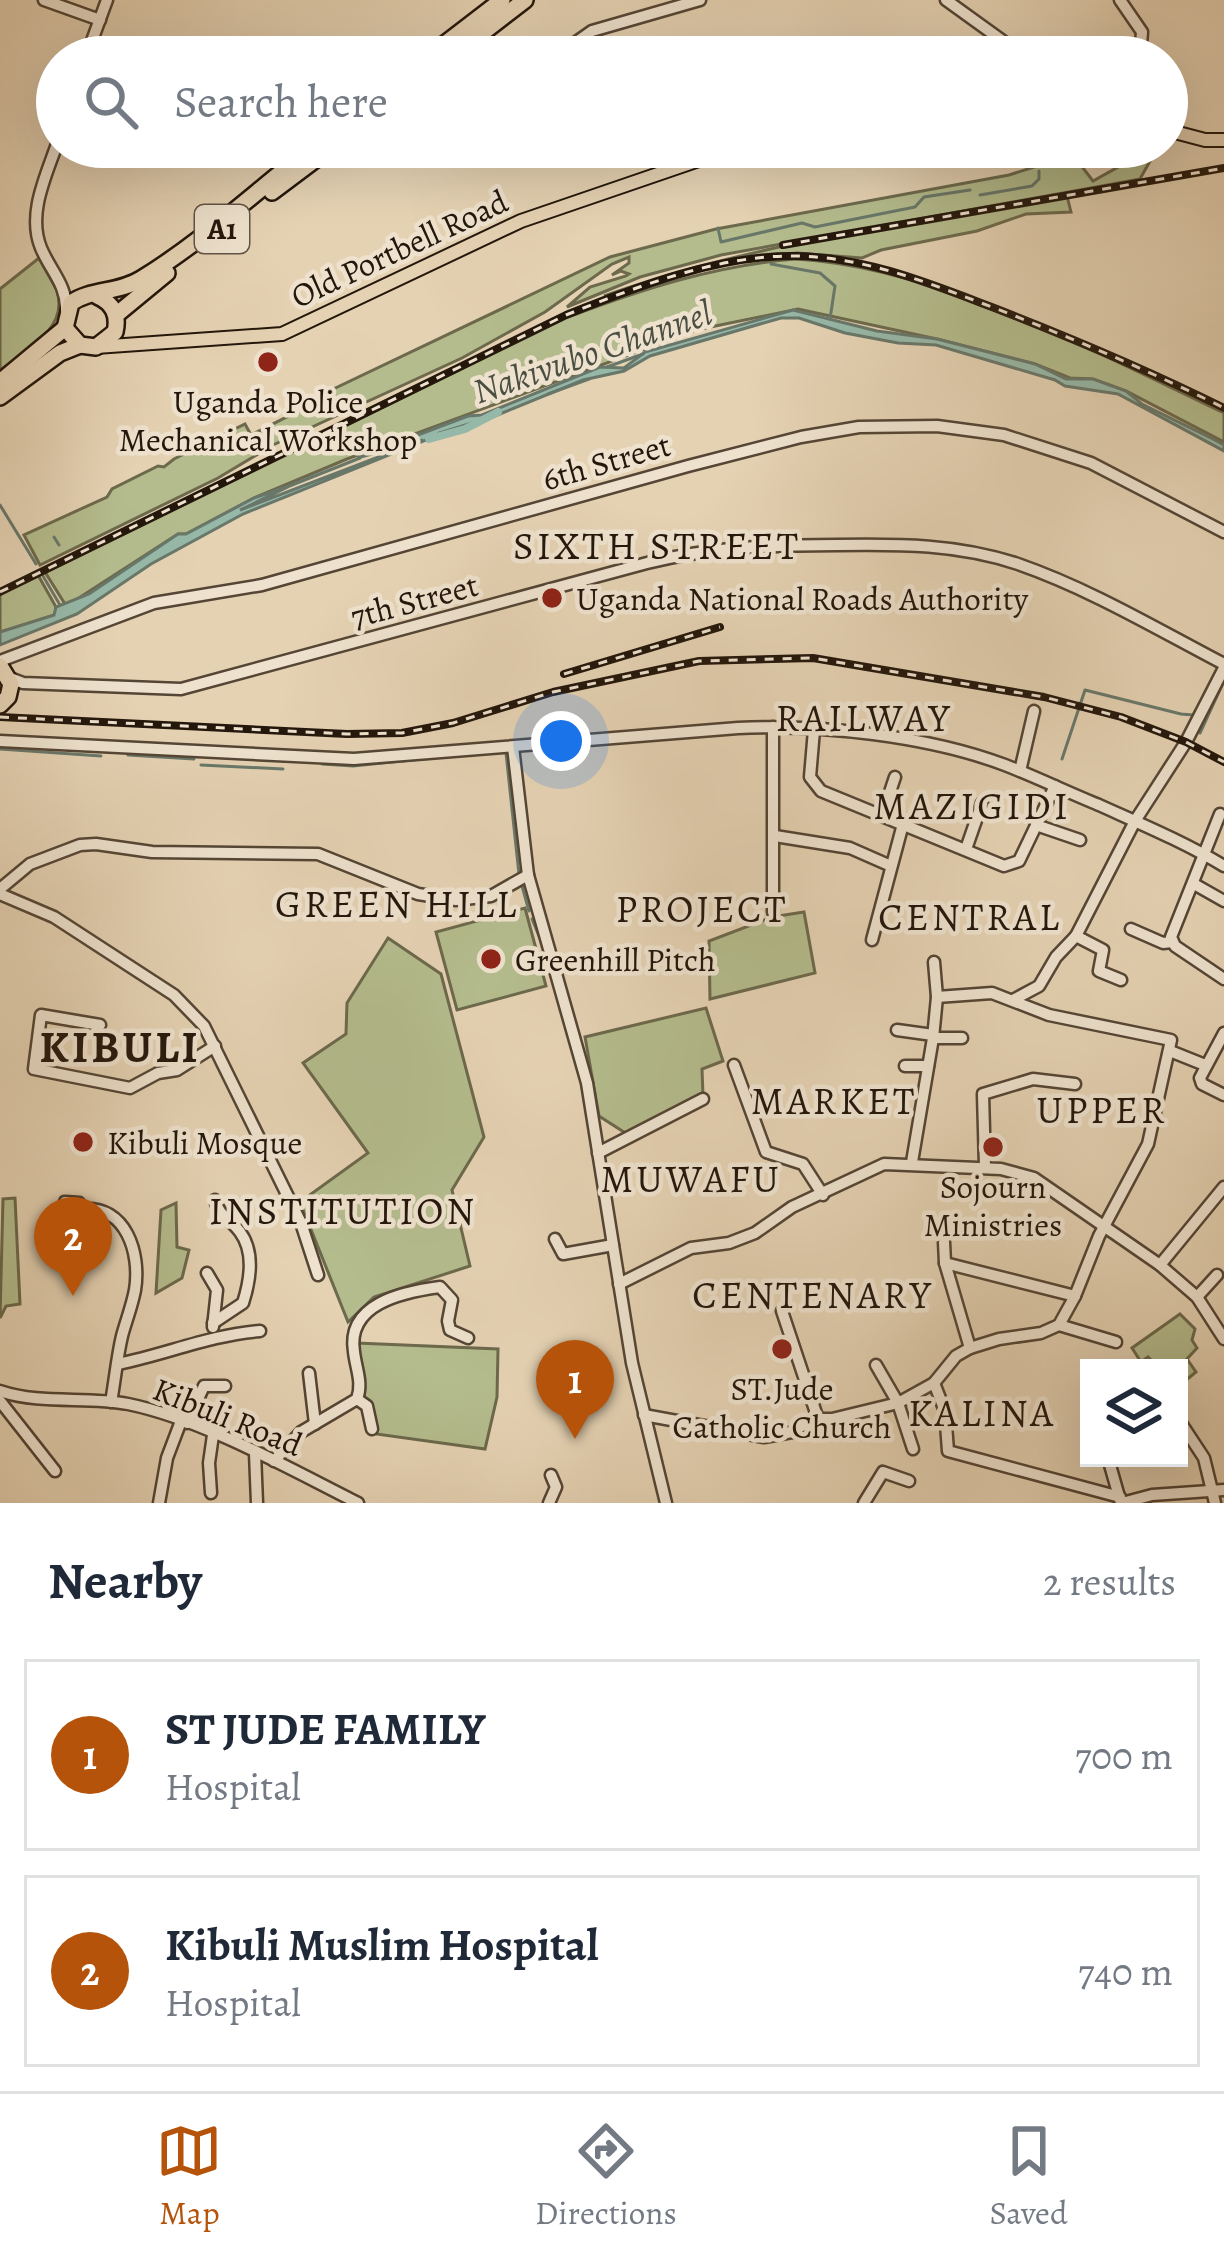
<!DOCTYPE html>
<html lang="en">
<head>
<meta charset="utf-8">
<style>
	:root { --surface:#fff; --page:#f2f2f3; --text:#1f2937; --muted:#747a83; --line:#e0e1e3; --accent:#b45309 }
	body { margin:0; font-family:Alegreya,serif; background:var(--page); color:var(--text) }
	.controls { position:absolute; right:36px; bottom:36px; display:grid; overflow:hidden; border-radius:0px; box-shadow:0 12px 48px #0002 }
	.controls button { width:108px; height:108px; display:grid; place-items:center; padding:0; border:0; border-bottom:3px solid var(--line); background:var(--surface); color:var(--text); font:60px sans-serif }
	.you { position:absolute; left:561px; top:741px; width:42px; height:42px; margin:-30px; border:9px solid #fff; border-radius:50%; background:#1a73e8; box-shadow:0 0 0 18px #1a73e833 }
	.badge { display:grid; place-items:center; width:78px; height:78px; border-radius:50%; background:var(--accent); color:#fff; font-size:39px; font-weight:700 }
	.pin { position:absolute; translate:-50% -99px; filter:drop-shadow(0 3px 6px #0008) }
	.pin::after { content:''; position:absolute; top:63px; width:42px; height:36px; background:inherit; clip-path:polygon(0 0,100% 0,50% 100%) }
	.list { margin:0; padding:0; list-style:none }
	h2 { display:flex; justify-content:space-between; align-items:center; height:156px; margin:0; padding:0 48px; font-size:51px }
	h2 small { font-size:39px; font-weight:400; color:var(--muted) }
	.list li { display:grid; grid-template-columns:78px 1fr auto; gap:36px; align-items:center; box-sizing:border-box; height:192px; margin:0 24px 24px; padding:0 24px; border:3px solid var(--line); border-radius:0px }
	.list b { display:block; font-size:45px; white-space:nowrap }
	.list p { margin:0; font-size:39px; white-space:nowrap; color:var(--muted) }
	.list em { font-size:39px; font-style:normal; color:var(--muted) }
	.icon { flex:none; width:66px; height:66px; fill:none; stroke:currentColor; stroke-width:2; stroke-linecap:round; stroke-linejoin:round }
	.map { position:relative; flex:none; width:1224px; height:1503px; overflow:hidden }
	.search { position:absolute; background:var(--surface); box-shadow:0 12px 48px #0002; left:36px; right:36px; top:36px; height:132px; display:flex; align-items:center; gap:30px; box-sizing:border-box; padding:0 42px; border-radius:66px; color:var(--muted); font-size:45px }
	.sheet { height:588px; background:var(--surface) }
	nav { display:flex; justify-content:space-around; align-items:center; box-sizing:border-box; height:168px; border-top:3px solid var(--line); background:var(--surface); font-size:33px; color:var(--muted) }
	nav a { display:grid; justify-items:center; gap:6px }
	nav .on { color:var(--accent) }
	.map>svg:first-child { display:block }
	.green { fill:#b4bc8d; stroke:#6c694c; stroke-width:3 }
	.water { fill:#96b8a8; stroke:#687769; stroke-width:3 }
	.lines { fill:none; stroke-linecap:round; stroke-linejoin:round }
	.stream { stroke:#687769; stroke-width:3 }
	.canal { stroke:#96b8a8; stroke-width:8 }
	.minor-casing { stroke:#544535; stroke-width:15 }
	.major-casing { stroke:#23160b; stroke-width:16 }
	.highway-casing { stroke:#23160b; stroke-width:20 }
	.minor { stroke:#eee2ce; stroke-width:10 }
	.major { stroke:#e5d2b3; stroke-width:12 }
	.highway { stroke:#e5d2b3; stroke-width:15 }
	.rail-casing { stroke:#23160b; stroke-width:8 }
	.rail { stroke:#eee2ce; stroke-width:3; stroke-dasharray:9; stroke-linecap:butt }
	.poi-dot { fill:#8f2418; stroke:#eee2ce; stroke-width:4.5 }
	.labels { text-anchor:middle; stroke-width:9; stroke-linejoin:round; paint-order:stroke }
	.shield { fill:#eee2ce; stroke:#605346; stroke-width:3 }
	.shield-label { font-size:30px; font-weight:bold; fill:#23160b }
	.street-label { font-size:33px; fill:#23160b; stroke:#eee2ce }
	.poi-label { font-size:33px; fill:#23160b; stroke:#eee2ce }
	.water-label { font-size:36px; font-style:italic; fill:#4b4f42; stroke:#eee2ce }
	.quarter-label { font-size:39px; letter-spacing:3px; fill:#23160b; stroke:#eee2ce }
	.district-label { font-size:45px; font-weight:bold; letter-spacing:3px; fill:#23160b; stroke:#eee2ce }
</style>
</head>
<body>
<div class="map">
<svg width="1224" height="1503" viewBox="0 0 1224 1503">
	<rect width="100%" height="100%" fill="#e5d2b3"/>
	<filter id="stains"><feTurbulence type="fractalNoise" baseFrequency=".00167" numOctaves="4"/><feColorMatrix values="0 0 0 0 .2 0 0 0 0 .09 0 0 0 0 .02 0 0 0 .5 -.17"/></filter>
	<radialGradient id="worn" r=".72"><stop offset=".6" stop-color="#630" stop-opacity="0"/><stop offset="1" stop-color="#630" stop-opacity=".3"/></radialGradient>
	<!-- green -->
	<g class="green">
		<path d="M1154 154 1140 179 721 255 640 277 567 307 590 287 626 276 629 274 621 271 612 275 629 263V257L612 264 545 312 462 358 273 445 218 478 40 565 24 535 107 497 112 489 158 466 164 467 174 459 245 424 251 435 326 397 325 393 610 257 716 229 1009 175 1059 159 1080 164 1093 181 1129 161Z"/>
		<path d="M1067 196 1071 212 1026 214 977 231 881 250 862 258 797 253 745 258 604 296C753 243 912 222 1067 196Z"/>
		<path d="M39 258 64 303 59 326 63 300 57 291C69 328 26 351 0 370V289Z"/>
		<path d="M796 259C937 267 1097 353 1224 413V442L1126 391 1093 379 1070 378 1035 364 937 339 798 309 696 330 347 459 254 498 186 534H178L71 603 65 604 45 572 568 317C643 289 716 265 796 259Z"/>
		<path d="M38 575 56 607 55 615 0 632V593Z"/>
		<path d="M525 908 546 986 457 1010 436 932Z"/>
		<path d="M804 912 815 973 710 999 709 941 772 917Z"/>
		<path d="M388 938 441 974 484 1137 452 1190 470 1266 374 1297 348 1322 300 1202 368 1153 303 1063 346 1034 347 1003Z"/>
		<path d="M706 1008 723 1061 702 1069 703 1095 627 1134 599 1116 585 1037Z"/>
		<path d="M15 1198 20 1304 6 1306 0 1318 3 1199Z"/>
		<path d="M176 1203 177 1247 189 1250 182 1278 156 1293 161 1210Z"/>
		<path d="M1180 1314 1195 1329 1192 1340 1197 1348 1187 1359 1196 1372 1185 1381 1179 1415V1368H1159L1148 1357 1141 1362 1132 1348Z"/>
		<path d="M356 1343 498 1349 497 1397 485 1449 369 1433Z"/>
	</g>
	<!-- water -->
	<path class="water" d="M793 310 877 331 937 339 1035 364 1066 379H1093L1126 391 1142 404 1213 439 1224 445V451L1118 394 1065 386 1055 380 936 345 898 343 845 333 799 318H781L650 356 624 371 583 380 495 416 439 433 436 436 243 514 151 564 77 614 0 645V632L54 615 56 607 89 594 178 534H186L254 498 292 485 240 510 423 440 357 458 468 416 482 415 600 367 624 368 645 352Z"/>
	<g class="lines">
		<!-- stream -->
		<g class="stream">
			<path d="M980 195 1032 186 1039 179V171"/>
			<path d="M718 228 721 242 802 223 815 227 915 207 924 197 970 190"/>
			<path d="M771 264 820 273 835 286 830 319"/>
			<path d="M607 367 643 354"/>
			<path d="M548 394 589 379"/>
			<path d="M292 485 360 458"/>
			<path d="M0 505 36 564"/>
			<path d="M54 537 59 545"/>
			<path d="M43 576 60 605"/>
			<path d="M1200 733 1224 681"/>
			<path d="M0 749 101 756"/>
			<path d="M506 753 519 874"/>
			<path d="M128 755 194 759"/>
			<path d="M1062 759 1085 690 1181 714 1193 715 1198 707"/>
			<path d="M322 764 353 766 442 757"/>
			<path d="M201 765 283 769"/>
			<path d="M522 886 529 911"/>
			<path d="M532 919 543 946"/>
		</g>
		<!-- canal -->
		<path class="canal" d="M429 439 465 429 498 412"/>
		<!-- minor casing -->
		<g class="minor-casing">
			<g id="minor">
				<path d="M44 0 100 20"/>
				<path d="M946 0 1025 57"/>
				<path d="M1120 0 1142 32 1140 57"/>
				<path d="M86 57 107 0"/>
				<path d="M555 57 592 31 700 0"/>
				<path d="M57 144C46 176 27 214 41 248 50 270 67 285 66 310"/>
				<path d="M0 661 154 603 262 585 688 466 801 437 859 427 937 426 1004 435 1091 463 1224 532"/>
				<path d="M10 678 23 683 181 689 647 563C711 547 771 545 837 545 900 544 958 544 1018 564 1090 589 1157 629 1224 664"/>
				<path d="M773 727V912"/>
				<path d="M814 730 810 777 821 791 1004 866 1019 861 1055 786"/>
				<path d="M0 741 354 759 738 728C820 724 928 736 1005 765 1036 777 1067 792 1099 805 1141 824 1184 842 1224 866"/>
				<path d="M513 747 528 875 587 1083 632 1363 666 1503"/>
				<path d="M1020 771 1034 711"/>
				<path d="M1220 814 1171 937 1175 946 1224 979"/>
				<path d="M882 816 895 777"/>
				<path d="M1036 825 1080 840"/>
				<path d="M775 836 850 848 891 866"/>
				<path d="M966 849 982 803"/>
				<path d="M1194 884 1224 901"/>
				<path d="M0 889 30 864 80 845 96 844 152 852 318 854 418 894 456 900 491 896 528 875"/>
				<path d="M0 894 54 917 174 995 204 1026 301 1223 318 1275"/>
				<path d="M1131 929 1163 943 1172 942"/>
				<path d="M872 940 903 824"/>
				<path d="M1121 980 1099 971 1103 950 1076 936 1135 821 1186 742 1224 668"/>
				<path d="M1013 1000 1039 986 1056 957 1076 936"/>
				<path d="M100 1025 41 1015 34 1069 130 1088 158 1073 177 1070 215 1046"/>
				<path d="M897 1030 933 1035"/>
				<path d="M1224 1033 1200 1078 1202 1084 1224 1095"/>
				<path d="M933 1038H962"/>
				<path d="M1170 1051 1205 1065"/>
				<path d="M734 1065 766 1152 803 1164 823 1195"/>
				<path d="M905 1066H928"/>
				<path d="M598 1153 703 1099"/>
				<path d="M912 1162 933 1038 937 997 934 962"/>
				<path d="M985 1167 983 1094 1033 1079 1075 1084"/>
				<path d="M82 1209 79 1203 65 1202 61 1216 75 1222 82 1209C126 1205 141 1253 135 1290 132 1306 126 1321 122 1336 117 1357 115 1380 111 1402"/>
				<path d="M555 1239 563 1254 613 1245"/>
				<path d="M944 1242 945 1263 970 1348"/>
				<path d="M945 1263 1075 1296"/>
				<path d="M1160 1265 1224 1187"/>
				<path d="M207 1273 217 1290 213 1327"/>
				<path d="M619 1284 691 1248 729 1243 755 1233 792 1207 884 1164 1001 1169 1034 1178 1160 1265 1197 1297 1224 1339"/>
				<path d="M1197 1297 1217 1275"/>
				<path d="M782 1311 818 1419"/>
				<path d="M213 1323 243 1303C250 1281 255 1252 240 1232 230 1218 220 1218 215 1200"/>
				<path d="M1059 1325 1116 1342"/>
				<path d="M118 1364C167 1354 210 1335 260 1331"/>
				<path d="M876 1365 898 1403 913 1449"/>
				<path d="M309 1373 315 1424"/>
				<path d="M934 1383 945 1411 948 1451 1120 1497"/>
				<path d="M0 1391C41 1405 86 1396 128 1404 202 1419 290 1469 358 1503"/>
				<path d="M357 1399 367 1406 372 1429"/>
				<path d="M0 1401 55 1471"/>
				<path d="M644 1415 764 1437 792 1432 813 1419H832L898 1403 934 1383 956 1356 970 1348 999 1339 1041 1333 1059 1325 1075 1296 1099 1236 1148 1144 1171 1040 1049 1015 992 993 937 997"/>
				<path d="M1179 1420 1204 1458 1215 1503"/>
				<path d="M187 1423 204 1386H225"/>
				<path d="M255 1453 257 1503"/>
				<path d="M1108 1458 1120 1500"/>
				<path d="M274 1461 301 1432 357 1399C363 1383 356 1369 354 1352 346 1304 402 1292 440 1287L452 1300 448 1321 450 1330 468 1338"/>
				<path d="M211 1493 209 1463 213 1435"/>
				<path d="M159 1503 167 1458 181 1421"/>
				<path d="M549 1503 556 1487 551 1475"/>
				<path d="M864 1503 883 1472 909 1481"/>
				<path d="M1122 1503 1152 1495 1224 1490"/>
			</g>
		</g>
		<!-- major casing -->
		<g class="major-casing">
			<g id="major">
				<path d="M1167 130 1205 140H1224"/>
				<path d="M96 347 282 334 521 221 737 147"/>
			</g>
		</g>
		<!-- highway casing -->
		<g class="highway-casing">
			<g id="highway">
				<path d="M428 57 502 0"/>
				<path d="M451 57 525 0"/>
				<path d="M272 192 332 147"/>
				<path d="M97 296C113 303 119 315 115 332L96 347 80 345 65 328 71 303C90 289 119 293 141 279 202 242 256 191 313 147"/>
				<path d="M116 315 167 273"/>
				<path d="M0 382 65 328"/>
				<path d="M0 397 60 353 80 345"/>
				<path d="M0 666 11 684 8 697 0 705"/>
			</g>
		</g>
		<!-- minor -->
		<use href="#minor" class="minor"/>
		<!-- major -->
		<use href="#major" class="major"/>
		<!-- highway -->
		<use href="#highway" class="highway"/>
		<!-- rail casing -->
		<g class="rail-casing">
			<g id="rail">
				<path d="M783 245 1224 168"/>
				<path d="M0 592 566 315C636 287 718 255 795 256 867 257 931 284 997 309 1074 339 1150 371 1224 408"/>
				<path d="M564 674 720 627"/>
				<path d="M0 717 347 734 402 733 453 723 553 692 699 661 813 658 1044 697 1121 717 1186 742 1224 762"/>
			</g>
		</g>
		<!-- rail -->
		<use href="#rail" class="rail"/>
	</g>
	<!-- markers -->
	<g class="poi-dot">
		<circle cx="268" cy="362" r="12"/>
		<circle cx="552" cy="598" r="12"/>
		<circle cx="491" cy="959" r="12"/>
		<circle cx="83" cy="1142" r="12"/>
		<circle cx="993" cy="1147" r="12"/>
		<circle cx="782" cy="1349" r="12"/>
	</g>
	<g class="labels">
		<!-- shield labels -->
		<rect class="shield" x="195" y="205" width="54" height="48" rx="9"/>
		<g class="shield-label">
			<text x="222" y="239">A1</text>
		</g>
		<!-- street labels -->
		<g class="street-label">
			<text transform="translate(399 248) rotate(-25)" y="12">Old Portbell Road</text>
			<text transform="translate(606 461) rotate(-16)" y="12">6th Street</text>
			<text transform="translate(414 600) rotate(-15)" y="12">7th Street</text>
			<text transform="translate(228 1416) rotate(22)" y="12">Kibuli Road</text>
		</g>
		<!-- poi labels -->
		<g class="poi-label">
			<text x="268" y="413">Uganda Police<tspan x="268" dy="38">Mechanical Workshop</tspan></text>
			<text x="576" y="610" text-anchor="start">Uganda National Roads Authority</text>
			<text x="515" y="971" text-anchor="start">Greenhill Pitch</text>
			<text x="107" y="1154" text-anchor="start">Kibuli Mosque</text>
			<text x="993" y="1198">Sojourn<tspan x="993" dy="38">Ministries</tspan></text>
			<text x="782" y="1400">ST.Jude<tspan x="782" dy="38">Catholic Church</tspan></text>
		</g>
		<!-- water labels -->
		<g class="water-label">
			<text transform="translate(592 351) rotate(-19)" y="13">Nakivubo Channel</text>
		</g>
		<!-- quarter labels -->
		<g class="quarter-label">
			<text x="657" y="559">SIXTH STREET</text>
			<text x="864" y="731">RAILWAY</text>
			<text x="972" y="819">MAZIGIDI</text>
			<text x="397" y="917">GREEN HILL</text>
			<text x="702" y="922">PROJECT</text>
			<text x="970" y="930">CENTRAL</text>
			<text x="834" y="1114">MARKET</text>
			<text x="1102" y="1123">UPPER</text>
			<text x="691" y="1192">MUWAFU</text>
			<text x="343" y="1224">INSTITUTION</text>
			<text x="813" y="1308">CENTENARY</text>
			<text x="982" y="1426">KALINA</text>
		</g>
		<!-- district labels -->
		<g class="district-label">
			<text x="120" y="1062">KIBULI</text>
		</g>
	</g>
	<rect width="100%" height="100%" filter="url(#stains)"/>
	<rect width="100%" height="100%" fill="url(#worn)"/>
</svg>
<div class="controls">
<button><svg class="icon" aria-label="layers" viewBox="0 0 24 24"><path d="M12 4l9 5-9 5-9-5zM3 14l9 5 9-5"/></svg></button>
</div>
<div class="you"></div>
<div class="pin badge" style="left:575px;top:1439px">1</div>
<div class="pin badge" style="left:73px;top:1296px">2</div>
<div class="search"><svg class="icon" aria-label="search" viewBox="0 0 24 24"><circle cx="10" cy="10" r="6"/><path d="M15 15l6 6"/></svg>Search here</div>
</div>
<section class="sheet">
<h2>Nearby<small>2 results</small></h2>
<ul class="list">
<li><span class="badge">1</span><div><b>ST JUDE FAMILY</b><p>Hospital</p></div><em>700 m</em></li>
<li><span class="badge">2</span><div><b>Kibuli Muslim Hospital</b><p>Hospital</p></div><em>740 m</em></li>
</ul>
</section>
<nav>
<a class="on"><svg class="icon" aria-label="map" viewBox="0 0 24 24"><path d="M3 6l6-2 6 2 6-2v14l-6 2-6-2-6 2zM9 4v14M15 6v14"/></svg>Map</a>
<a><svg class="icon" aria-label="directions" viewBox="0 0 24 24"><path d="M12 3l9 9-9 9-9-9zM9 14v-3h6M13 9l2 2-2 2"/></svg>Directions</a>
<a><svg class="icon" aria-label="saved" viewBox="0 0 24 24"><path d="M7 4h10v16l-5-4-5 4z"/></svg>Saved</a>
</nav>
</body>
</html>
